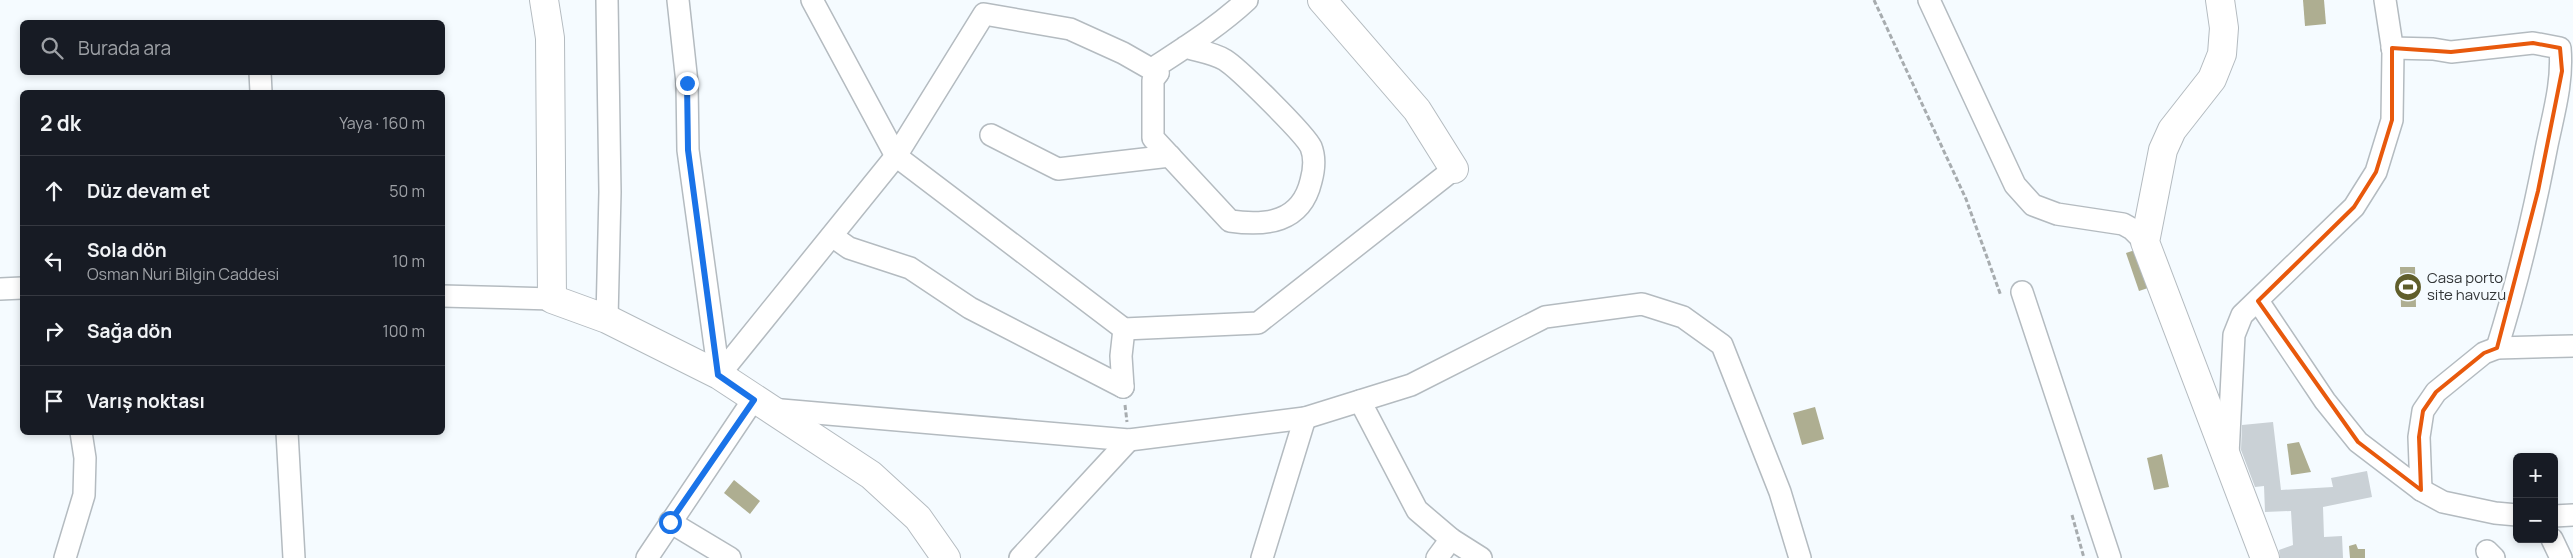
<!DOCTYPE html>
<html lang="tr">
<head>
<meta charset="utf-8">
<style>
	:root { --surface:#171b24; --page:#20242c; --text:#f1f3f6; --muted:#9ea1a6; --line:#363941 }
	body { margin:0; font-family:Manrope,sans-serif; background:var(--page); color:var(--text) }
	.controls { position:absolute; right:15px; bottom:15px; display:grid; overflow:hidden; border-radius:8px; box-shadow:0 2px 8px #0003 }
	.controls button { width:45px; height:45px; display:grid; place-items:center; padding:0; border:0; border-bottom:1px solid var(--line); background:var(--surface); color:var(--text); font:25px sans-serif }
	.stop { position:absolute; width:15px; height:15px; margin:-11px; border:4px solid #1a73e8; border-radius:50%; background:#fff }
	.stop.end { background:#1a73e8; border-color:#fff; box-shadow:0 1px 5px #0008 }
	.list { margin:0; padding:0; list-style:none }
	h2 { display:flex; justify-content:space-between; align-items:center; height:65px; margin:0; padding:0 20px; font-size:21px }
	h2 small { font-size:16px; font-weight:400; color:var(--muted) }
	.list li { display:grid; grid-template-columns:32px 1fr auto; gap:15px; align-items:center; box-sizing:border-box; height:70px; padding:0 20px; border-top:1px solid var(--line) }
	.list b { display:block; font-size:19px; white-space:nowrap }
	.list p { margin:0; font-size:16px; white-space:nowrap; color:var(--muted) }
	.list em { font-size:16px; font-style:normal; color:var(--muted) }
	.icon { flex:none; width:28px; height:28px; fill:none; stroke:currentColor; stroke-width:2; stroke-linecap:round; stroke-linejoin:round }
	.map { position:relative; flex:none; width:2573px; height:558px; overflow:hidden }
	.search { position:absolute; background:var(--surface); box-shadow:0 2px 8px #0003; left:20px; top:20px; width:425px; height:55px; display:flex; align-items:center; gap:12px; box-sizing:border-box; padding:0 18px; border-radius:8px; color:var(--muted); font-size:19px }
	.panel { position:absolute; background:var(--surface); box-shadow:0 2px 8px #0003; left:20px; top:90px; width:425px; height:345px; border-radius:8px }
	.map>svg:first-child { display:block }
	.water { fill:#aeae91 }
	.building { fill:#cad1d6 }
	.lines { fill:none; stroke-linecap:round; stroke-linejoin:round }
	.minor-casing { stroke:#b4bbc0; stroke-width:24 }
	.tertiary-casing { stroke:#b4bbc0; stroke-width:30 }
	.path { stroke:#a7acaf; stroke-width:3; stroke-dasharray:5 2.5; stroke-linecap:butt }
	.minor { stroke:#fff; stroke-width:21 }
	.tertiary { stroke:#fff; stroke-width:28 }
	.route { stroke:#1a73e8; stroke-width:6 }
	.marked { fill:none; stroke:#e8590c; stroke-width:4; stroke-linejoin:round }
	.labels { text-anchor:middle; stroke-width:4.5; stroke-linejoin:round; paint-order:stroke }
	.poi-label { font-size:15px; fill:#333638; stroke:#f5fbff; text-anchor:start }
</style>
</head>
<body>
<div class="map">
<svg width="2573" height="558" viewBox="0 0 2573 558">
	<rect width="100%" height="100%" fill="#f5fbff"/>
	<!-- water -->
	<g class="water">
		<path d="M2303 0H2324L2326 24 2305 26Z"/>
		<path d="M2144 247 2157 285 2139 291 2126 253Z"/>
		<path d="M2400 267H2415L2416 307H2401Z"/>
		<path d="M1815 407 1824 439 1802 445 1793 413Z"/>
		<path d="M2299 442 2311 472 2291 475 2287 444Z"/>
		<path d="M2162 454 2169 487 2154 490 2147 458Z"/>
		<path d="M734 480 760 501 750 514 724 493Z"/>
		<path d="M2356 544 2358 549H2365V558H2350L2349 546Z"/>
	</g>
	<!-- building -->
	<path class="building" d="M2273 422 2281 490 2333 487 2331 478 2367 471 2372 497 2323 507 2324 537 2342 536 2343 558H2280L2279 550 2293 545 2291 511 2265 512 2264 486 2255 487 2241 450 2242 425Z"/>
	<g class="lines">
		<!-- minor casing -->
		<g class="minor-casing">
			<g id="minor">
				<path d="M607 0 610 192 607 319"/>
				<path d="M678 0 687 83 688 150 719 375 896 156 984 14 1070 29 1123 53 1158 73"/>
				<path d="M812 0 896 156 1124 329 1258 323 1454 169"/>
				<path d="M1929 0 2015 185 2033 205 2057 214 2123 224 2132 229 2145 242"/>
				<path d="M1185 47C1198 51 1214 53 1225 60 1238 68 1305 134 1311 147 1315 157 1314 170 1311 181 1301 223 1266 226 1230 221L1153 138V80L1158 73 1155 67C1187 46 1219 26 1247 0"/>
				<path d="M2392 48 2433 49 2451 52 2533 43 2560 48C2563 81 2554 112 2547 145 2534 213 2518 281 2497 348"/>
				<path d="M260 72 261 92"/>
				<path d="M991 135 1058 169 1170 156"/>
				<path d="M832 236 849 248 910 268 970 308 1123 387"/>
				<path d="M0 289 22 288"/>
				<path d="M2022 292 2110 558"/>
				<path d="M442 296 552 299"/>
				<path d="M2258 301 2325 401 2358 442 2421 490 2443 502 2495 513 2517 515"/>
				<path d="M1123 387 1121 356 1124 329"/>
				<path d="M1360 401 1417 510 1451 539 1481 558"/>
				<path d="M770 409 1129 440 1305 418 1411 385 1545 317 1642 304 1683 317 1722 345 1780 492 1800 558"/>
				<path d="M287 432 294 558"/>
				<path d="M2228 455 2234 335 2242 315 2354 207 2376 172 2392 120 2393 52 2385 0"/>
				<path d="M2421 490 2419 437 2423 411 2436 392 2484 353 2497 348 2573 346"/>
				<path d="M2554 516 2573 515"/>
				<path d="M670 522 730 558"/>
				<path d="M2552 539 2561 558"/>
				<path d="M2487 551 2494 558"/>
				<path d="M65 558 84 495 85 458 81 432"/>
				<path d="M647 558 753 400"/>
				<path d="M1020 558 1129 440"/>
				<path d="M1262 558 1305 418"/>
				<path d="M1437 558 1451 539"/>
			</g>
		</g>
		<!-- tertiary casing -->
		<g class="tertiary-casing">
			<g id="tertiary">
				<path d="M544 0 550 38 552 299 607 319 719 375 871 475 918 518 946 558"/>
				<path d="M1322 0 1417 110 1454 169"/>
				<path d="M2220 0 2224 28 2222 54 2212 79 2172 130 2163 150 2145 242 2265 558"/>
			</g>
		</g>
		<!-- path -->
		<g class="path">
			<path d="M1874 0 1966 199 2001 296"/>
			<path d="M1125 405 1127 422"/>
			<path d="M2072 515 2084 558"/>
		</g>
		<!-- minor -->
		<use href="#minor" class="minor"/>
		<!-- tertiary -->
		<use href="#tertiary" class="tertiary"/>
	</g>
	<g class="lines">
		<!-- route -->
		<path class="route" d="M670 522 754 400 718 375 688 150 687 83"/>
	</g>
	<!-- marked area -->
	<path class="marked" d="M2533 43 2560 48 2562 71 2538 191 2497 348 2484 353 2436 392 2423 411 2419 437 2421 490 2358 442 2258 301 2354 207 2376 172 2392 120V48L2451 52Z"/>
	<!-- icons -->
	<defs>
		<g id="stadium-disc" transform="scale(1.4375)"><circle r="9.5" fill="#605e2b" stroke="#f5fbff"/><path d="M0-5a6.5 5 0 1 0 0 10a6.5 5 0 1 0 0-10ZM-3.5-1.8h7v3.6h-7Z" fill="#fff"/></g>
	</defs>
	<g fill-rule="evenodd">
		<use href="#stadium-disc" x="2408" y="287"/>
	</g>
	<g class="labels">
		<!-- poi labels -->
		<g class="poi-label">
			<text x="2427" y="283">Casa porto<tspan x="2427" dy="17">site havuzu</tspan></text>
		</g>
	</g>
</svg>
<div class="controls">
<button>+</button>
<button>−</button>
</div>
<div class="stop" style="left:670px;top:522px"></div>
<div class="stop end" style="left:687px;top:83px"></div>
<div class="search"><svg class="icon" aria-label="search" viewBox="0 0 24 24"><circle cx="10" cy="10" r="6"/><path d="M15 15l6 6"/></svg>Burada ara</div>
<section class="panel">
<h2>2 dk<small>Yaya · 160 m</small></h2>
<ul class="list">
<li><svg class="icon" aria-label="ahead" viewBox="0 0 24 24"><path d="M12 20V5M6 11l6-6 6 6"/></svg><div><b>Düz devam et</b></div><em>50 m</em></li>
<li><svg class="icon" aria-label="left" viewBox="0 0 24 24"><path d="M17 20v-9H6M10 6l-5 5 5 5"/></svg><div><b>Sola dön</b><p>Osman Nuri Bilgin Caddesi</p></div><em>10 m</em></li>
<li><svg class="icon" aria-label="right" viewBox="0 0 24 24"><path d="M7 20v-9h11M14 6l5 5-5 5"/></svg><div><b>Sağa dön</b></div><em>100 m</em></li>
<li><svg class="icon" aria-label="arrive" viewBox="0 0 24 24"><path d="M6 21V4h12l-3 4 3 4H6"/></svg><div><b>Varış noktası</b></div></li>
</ul>
</section>
</div>
</body>
</html>
